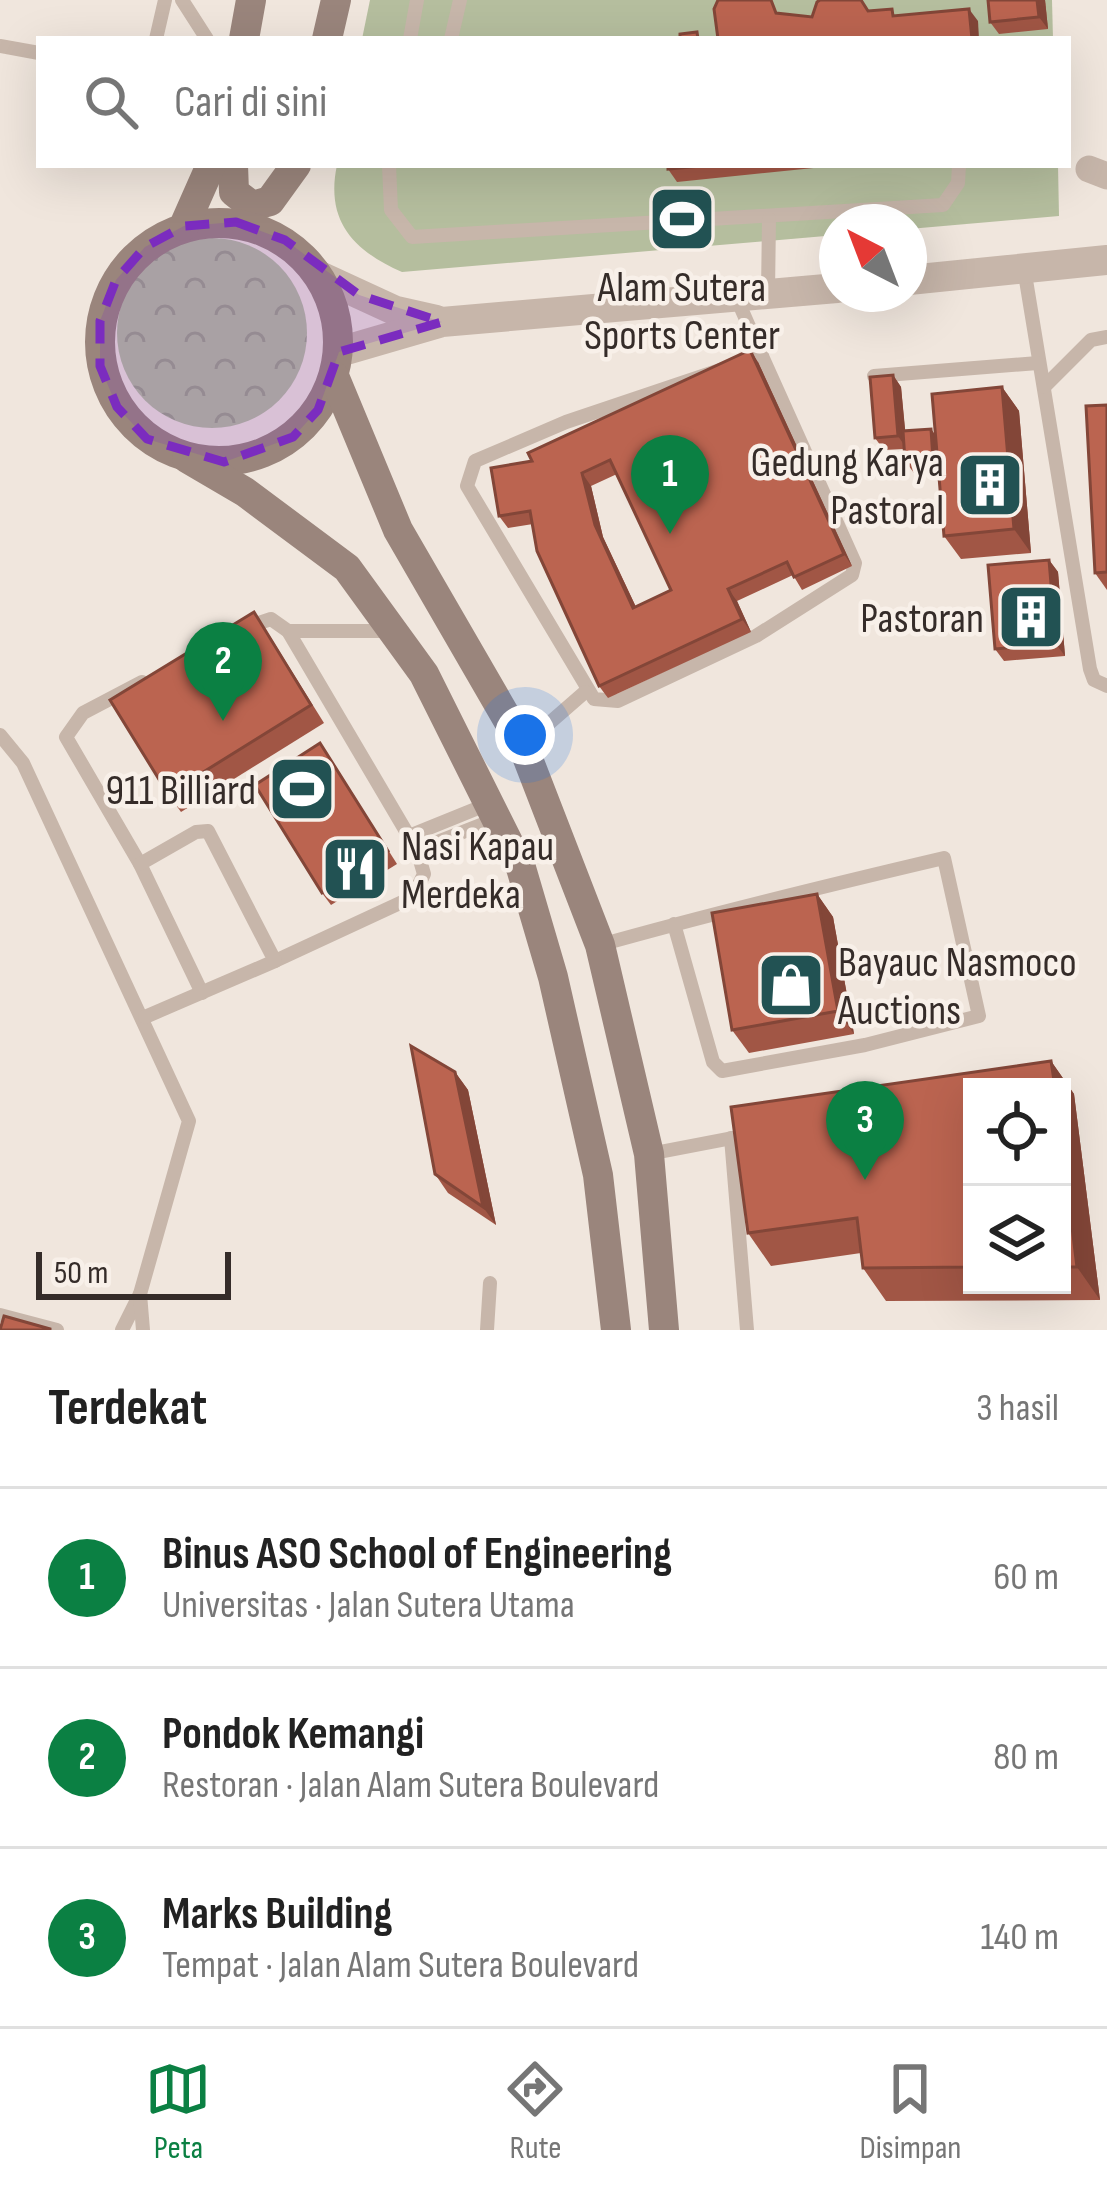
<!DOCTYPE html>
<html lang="id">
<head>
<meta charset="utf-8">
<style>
	:root { --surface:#fff; --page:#f6f6f6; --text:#222; --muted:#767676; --line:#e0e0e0; --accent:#0b8043 }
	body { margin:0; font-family:"Sofia Sans Condensed",sans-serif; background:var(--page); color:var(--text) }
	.controls { position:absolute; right:36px; bottom:36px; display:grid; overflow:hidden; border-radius:0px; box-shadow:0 12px 48px #0002 }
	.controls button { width:108px; height:108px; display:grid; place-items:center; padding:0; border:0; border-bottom:3px solid var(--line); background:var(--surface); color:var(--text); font:60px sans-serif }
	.compass { position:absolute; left:819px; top:204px; width:108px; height:108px; border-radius:50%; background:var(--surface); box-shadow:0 12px 48px #0002; rotate:318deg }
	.scale { position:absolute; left:36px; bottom:30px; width:195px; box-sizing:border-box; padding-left:12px; border:6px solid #352c29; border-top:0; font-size:33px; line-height:42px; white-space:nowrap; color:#352c29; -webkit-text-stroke:9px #f8f0e9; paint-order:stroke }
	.you { position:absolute; left:525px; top:735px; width:42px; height:42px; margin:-30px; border:9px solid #fff; border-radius:50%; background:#1a73e8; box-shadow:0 0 0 18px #1a73e833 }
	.badge { display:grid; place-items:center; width:78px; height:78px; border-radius:50%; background:var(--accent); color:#fff; font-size:39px; font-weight:700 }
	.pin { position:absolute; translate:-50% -99px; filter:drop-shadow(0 3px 6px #0008) }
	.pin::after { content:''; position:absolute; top:63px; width:42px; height:36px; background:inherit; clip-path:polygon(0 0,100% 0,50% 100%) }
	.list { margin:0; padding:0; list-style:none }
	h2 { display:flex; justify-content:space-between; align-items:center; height:156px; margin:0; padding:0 48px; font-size:51px }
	h2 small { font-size:39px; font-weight:400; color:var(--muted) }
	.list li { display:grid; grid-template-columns:78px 1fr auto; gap:36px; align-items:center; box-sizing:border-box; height:180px; padding:0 48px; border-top:3px solid var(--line) }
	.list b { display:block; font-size:45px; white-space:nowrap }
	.list p { margin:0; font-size:39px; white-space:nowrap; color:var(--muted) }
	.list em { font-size:39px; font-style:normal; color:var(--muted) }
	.icon { flex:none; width:66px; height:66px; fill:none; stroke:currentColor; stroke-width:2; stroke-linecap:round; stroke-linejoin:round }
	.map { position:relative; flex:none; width:1107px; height:1330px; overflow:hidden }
	.search { position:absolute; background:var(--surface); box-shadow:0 12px 48px #0002; left:36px; right:36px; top:36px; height:132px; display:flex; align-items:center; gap:30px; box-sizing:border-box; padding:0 42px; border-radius:0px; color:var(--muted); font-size:45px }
	.sheet { height:696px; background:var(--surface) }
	nav { display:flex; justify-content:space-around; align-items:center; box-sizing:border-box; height:168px; border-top:3px solid var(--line); background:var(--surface); font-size:33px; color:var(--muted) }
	nav a { display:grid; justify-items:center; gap:6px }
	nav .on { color:var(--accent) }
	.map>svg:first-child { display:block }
	.forest { fill:url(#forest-crowns) }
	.pitch { fill:#b5be9e }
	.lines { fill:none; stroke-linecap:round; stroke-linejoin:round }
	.service { stroke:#c7b6aa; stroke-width:14 }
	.minor { stroke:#c7b6aa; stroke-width:27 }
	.tertiary { stroke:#c7b6aa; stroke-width:30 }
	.secondary { stroke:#9a857c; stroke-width:30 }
	.wall { fill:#a15645; fill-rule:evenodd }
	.shaded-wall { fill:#834638 }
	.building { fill:#bb6450; stroke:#834638; stroke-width:3; fill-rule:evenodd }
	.marked { fill:#7b2cbf; fill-opacity:0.2; stroke:#7b2cbf; stroke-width:9; stroke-dasharray:24 15; stroke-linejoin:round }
	.labels { text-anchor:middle; stroke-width:9; stroke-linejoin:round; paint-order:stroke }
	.poi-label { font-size:42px; fill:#352c29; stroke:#f8f0e9; text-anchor:end }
</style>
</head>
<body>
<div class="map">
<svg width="1107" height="1330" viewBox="0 0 1107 1330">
	<defs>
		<pattern id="forest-crowns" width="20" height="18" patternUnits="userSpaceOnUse" patternTransform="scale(3)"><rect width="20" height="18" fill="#b5be9e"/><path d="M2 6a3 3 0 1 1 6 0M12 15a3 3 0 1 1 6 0" fill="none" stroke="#9ca388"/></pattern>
	</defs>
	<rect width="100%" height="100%" fill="#f0e6dd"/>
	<!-- forest -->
	<circle class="forest" cx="212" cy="333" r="95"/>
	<!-- pitch -->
	<g class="pitch">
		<path d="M370 0H1052L1053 39H362Z"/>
		<path d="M337 165H1058L1059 216 909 229V222H837V235L402 272C354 251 325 221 337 165Z"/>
	</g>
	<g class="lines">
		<!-- service -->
		<g class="service">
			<path d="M182 0 207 39"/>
			<path d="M156 39 165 0"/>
			<path d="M410 39 417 0"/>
			<path d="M451 39 460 0"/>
			<path d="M0 46 39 53"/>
			<path d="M389 165 391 210 412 237 943 205 958 183 959 165"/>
			<path d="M1024 268 1090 669 1094 680 1107 686"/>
			<path d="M768 292 769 219"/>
			<path d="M737 299 762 356"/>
			<path d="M762 356 855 563 852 575 756 636 618 701 594 699 467 486 475 461 566 422Z"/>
			<path d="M874 376 1038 363"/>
			<path d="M1044 387 1091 340 1107 337"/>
			<path d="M247 627 271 619 288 631 417 850 424 874 413 897 275 961"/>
			<path d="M288 631H390"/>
			<path d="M142 682 83 713 66 737 140 864 202 993"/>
			<path d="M0 735 23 763 189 1121 140 1294 122 1330"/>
			<path d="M523 746 585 692"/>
			<path d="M409 836 488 804"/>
			<path d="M417 850 496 819"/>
			<path d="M140 864 196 832 208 831 275 961 145 1017"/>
			<path d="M600 945C714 913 829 885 944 858L979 1016 865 1045 722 1071 713 1062 674 924"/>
			<path d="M731 1138 747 1330"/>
			<path d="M649 1154 748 1135"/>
			<path d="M140 1294 143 1330"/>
			<path d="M0 1315 57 1330"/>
			<path d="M487 1330 490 1283"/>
		</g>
		<!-- minor -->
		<path class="minor" d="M1089 169 1107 176"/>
		<!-- tertiary -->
		<g class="tertiary">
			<path d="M320 276 396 311 436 320"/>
			<path d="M909 280 1107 260"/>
			<path d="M339 352 442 322 837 288"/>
		</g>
		<!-- secondary -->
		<g class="secondary">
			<path d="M244 39 251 0"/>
			<path d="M327 39 336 0"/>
			<path d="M233 165 234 192 252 206 270 201 296 165"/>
			<circle cx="219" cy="342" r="119"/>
			<path d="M184 226 211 165"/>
			<path d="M334 376 398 530 523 746 600 945 649 1154 664 1330"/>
			<path d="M187 458 245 492 347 568 424 674 521 868 553 977 598 1175 616 1330"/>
		</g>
	</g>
	<!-- wall -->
	<g class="wall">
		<path d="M988 0H1045L1048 29 999 34 990 22Z"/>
		<path d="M668 165H843L677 182 668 169Z"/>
		<path d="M758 362 852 566 802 590 793 575 737 601 751 632 608 698 599 686 533 524 508 528 499 516 532 461ZM617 474 671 590 636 607 603 537 591 486Z"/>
		<path d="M893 375 901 387 905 431 931 429 936 436 1002 387 1019 411 1031 553 961 559 944 536 939 471 914 473 905 461 904 449 884 450 875 438Z"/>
		<path d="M1107 405V590L1095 573Z"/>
		<path d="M1049 560 1058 572 1065 656 1004 661 995 649Z"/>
		<path d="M266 630 324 723 181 812 168 794Z"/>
		<path d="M329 756 397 864 331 905 322 893Z"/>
		<path d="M817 894 833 917 854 1034 749 1053 732 1030Z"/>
		<path d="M1051 1061 1074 1094 1100 1300 886 1301 863 1268 861 1253 771 1266 748 1233 731 1107ZM972 1087H1062V1285H972Z"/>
		<path d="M455 1072 468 1090 496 1225 448 1193 435 1174Z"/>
	</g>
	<!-- shaded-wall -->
	<g class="shaded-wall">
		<path d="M1037 0H1045L1048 29 1039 17Z"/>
		<path d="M969 9 978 21 979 39H972Z"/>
		<path d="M750 350 758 362 852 566 844 554Z"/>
		<path d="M893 375 901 387 907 449 898 436Z"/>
		<path d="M1002 387 1019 411 1031 553 1014 529Z"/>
		<path d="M931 429 939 441 942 471 933 459Z"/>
		<path d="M582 473 591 486 603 537 642 620 633 608 595 525Z"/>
		<path d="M1049 560 1058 572 1065 656 1056 644Z"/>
		<path d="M728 589 737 601 751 632 742 619Z"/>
		<path d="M817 894 833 917 854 1034 838 1011Z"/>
		<path d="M1051 1061 1074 1094 1100 1300 1077 1267 1062 1147V1087H1055Z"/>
		<path d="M455 1072 468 1090 496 1225 483 1207Z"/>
	</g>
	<!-- building -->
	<g class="building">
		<path d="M718 0H771L776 13 812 17 817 2 820 0H861L868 11 892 9 893 16 969 9 972 39H718L714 9Z"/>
		<path d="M988 0H1037L1039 17 990 22Z"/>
		<path d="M697 32 698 39H680V34Z"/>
		<path d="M668 165H711L668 169Z"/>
		<path d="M750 350 844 554 794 577 787 562 728 589 742 619 599 686 537 551 530 511 499 516 491 468 532 461 528 453ZM610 460 671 590 633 608 595 525 582 473Z"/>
		<path d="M893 375 898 436 875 438 870 377Z"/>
		<path d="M1002 387 1014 529 944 536 932 394Z"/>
		<path d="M1107 405V572L1095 573 1086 406Z"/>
		<path d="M931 429 933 459 905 461 903 431Z"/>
		<path d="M1049 560 1056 644 995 649 988 565Z"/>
		<path d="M254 612 311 705 168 794 110 700Z"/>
		<path d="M320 743 388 851 322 893 255 785Z"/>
		<path d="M817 894 838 1011 732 1030 712 913Z"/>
		<path d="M411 1046 455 1072 483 1207 435 1174Z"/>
		<path d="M1051 1061 1055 1087H972V1267L863 1268 857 1218 748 1233 731 1107Z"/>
		<path d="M1062 1147 1077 1267H1062Z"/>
		<path d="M4 1316 50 1329V1330H0Z"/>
	</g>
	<!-- marked area -->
	<path class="marked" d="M236 222 285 240 359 295 442 322 339 352 318 410 293 437 224 462 147 439 117 407 100 366V321L116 280 145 247 184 226Z"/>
	<!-- icons -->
	<defs>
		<g id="stadium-square" transform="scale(3.45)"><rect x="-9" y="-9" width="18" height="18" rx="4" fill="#225253" stroke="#f8f0e9"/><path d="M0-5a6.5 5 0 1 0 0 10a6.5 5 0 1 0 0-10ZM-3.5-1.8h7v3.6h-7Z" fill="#fff"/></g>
		<g id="building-square" transform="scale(3.45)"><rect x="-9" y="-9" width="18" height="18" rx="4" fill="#225253" stroke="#f8f0e9"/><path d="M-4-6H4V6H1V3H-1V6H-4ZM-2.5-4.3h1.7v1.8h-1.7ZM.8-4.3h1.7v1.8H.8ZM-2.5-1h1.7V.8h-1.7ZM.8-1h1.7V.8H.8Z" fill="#fff"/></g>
		<g id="restaurant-square" transform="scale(3.45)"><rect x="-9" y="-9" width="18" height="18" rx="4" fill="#225253" stroke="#f8f0e9"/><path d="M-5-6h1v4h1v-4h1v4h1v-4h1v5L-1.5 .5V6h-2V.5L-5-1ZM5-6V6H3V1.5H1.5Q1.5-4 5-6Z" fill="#fff"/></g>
		<g id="shop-square" transform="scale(3.45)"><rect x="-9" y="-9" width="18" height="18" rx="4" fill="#225253" stroke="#f8f0e9"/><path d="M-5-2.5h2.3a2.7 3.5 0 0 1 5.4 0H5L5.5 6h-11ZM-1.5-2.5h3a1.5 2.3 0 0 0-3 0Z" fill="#fff"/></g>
	</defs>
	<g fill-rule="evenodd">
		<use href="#stadium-square" x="682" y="219"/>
		<use href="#building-square" x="990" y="485"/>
		<use href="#building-square" x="1031" y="617"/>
		<use href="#stadium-square" x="302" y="789"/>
		<use href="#restaurant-square" x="355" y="869"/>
		<use href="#shop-square" x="791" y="985"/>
	</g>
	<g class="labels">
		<!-- poi labels -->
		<g class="poi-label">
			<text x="682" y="301" text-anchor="middle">Alam Sutera<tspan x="682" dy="48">Sports Center</tspan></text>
			<text x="944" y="476">Gedung Karya<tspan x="944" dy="48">Pastoral</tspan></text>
			<text x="984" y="632">Pastoran</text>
			<text x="256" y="804">911 Billiard</text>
			<text x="401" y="860" text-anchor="start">Nasi Kapau<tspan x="401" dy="48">Merdeka</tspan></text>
			<text x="838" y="976" text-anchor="start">Bayauc Nasmoco<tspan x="838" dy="48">Auctions</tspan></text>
		</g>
	</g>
</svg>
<div class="controls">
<button><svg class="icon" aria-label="locate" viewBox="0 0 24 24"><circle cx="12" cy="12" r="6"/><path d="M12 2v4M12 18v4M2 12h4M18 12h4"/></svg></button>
<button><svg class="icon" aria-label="layers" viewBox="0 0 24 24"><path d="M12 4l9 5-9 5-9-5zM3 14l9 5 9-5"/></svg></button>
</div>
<svg class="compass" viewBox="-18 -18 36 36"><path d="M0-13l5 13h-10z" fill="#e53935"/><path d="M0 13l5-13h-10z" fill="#767676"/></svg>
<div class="scale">50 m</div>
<div class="you"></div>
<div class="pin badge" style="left:670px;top:534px">1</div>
<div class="pin badge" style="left:223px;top:721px">2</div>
<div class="pin badge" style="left:865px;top:1180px">3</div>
<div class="search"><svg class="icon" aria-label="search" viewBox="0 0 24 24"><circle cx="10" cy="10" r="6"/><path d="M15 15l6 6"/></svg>Cari di sini</div>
</div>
<section class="sheet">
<h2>Terdekat<small>3 hasil</small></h2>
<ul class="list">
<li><span class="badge">1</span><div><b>Binus ASO School of Engineering</b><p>Universitas · Jalan Sutera Utama</p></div><em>60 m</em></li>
<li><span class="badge">2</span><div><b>Pondok Kemangi</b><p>Restoran · Jalan Alam Sutera Boulevard</p></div><em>80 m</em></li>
<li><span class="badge">3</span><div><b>Marks Building</b><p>Tempat · Jalan Alam Sutera Boulevard</p></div><em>140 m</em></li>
</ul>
</section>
<nav>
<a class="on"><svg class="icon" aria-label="map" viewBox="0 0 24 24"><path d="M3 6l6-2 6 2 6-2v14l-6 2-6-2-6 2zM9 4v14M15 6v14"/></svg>Peta</a>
<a><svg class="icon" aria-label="directions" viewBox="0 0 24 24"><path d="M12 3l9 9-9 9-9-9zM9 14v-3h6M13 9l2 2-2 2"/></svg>Rute</a>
<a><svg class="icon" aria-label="saved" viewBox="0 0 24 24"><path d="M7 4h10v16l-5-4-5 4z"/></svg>Disimpan</a>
</nav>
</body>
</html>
